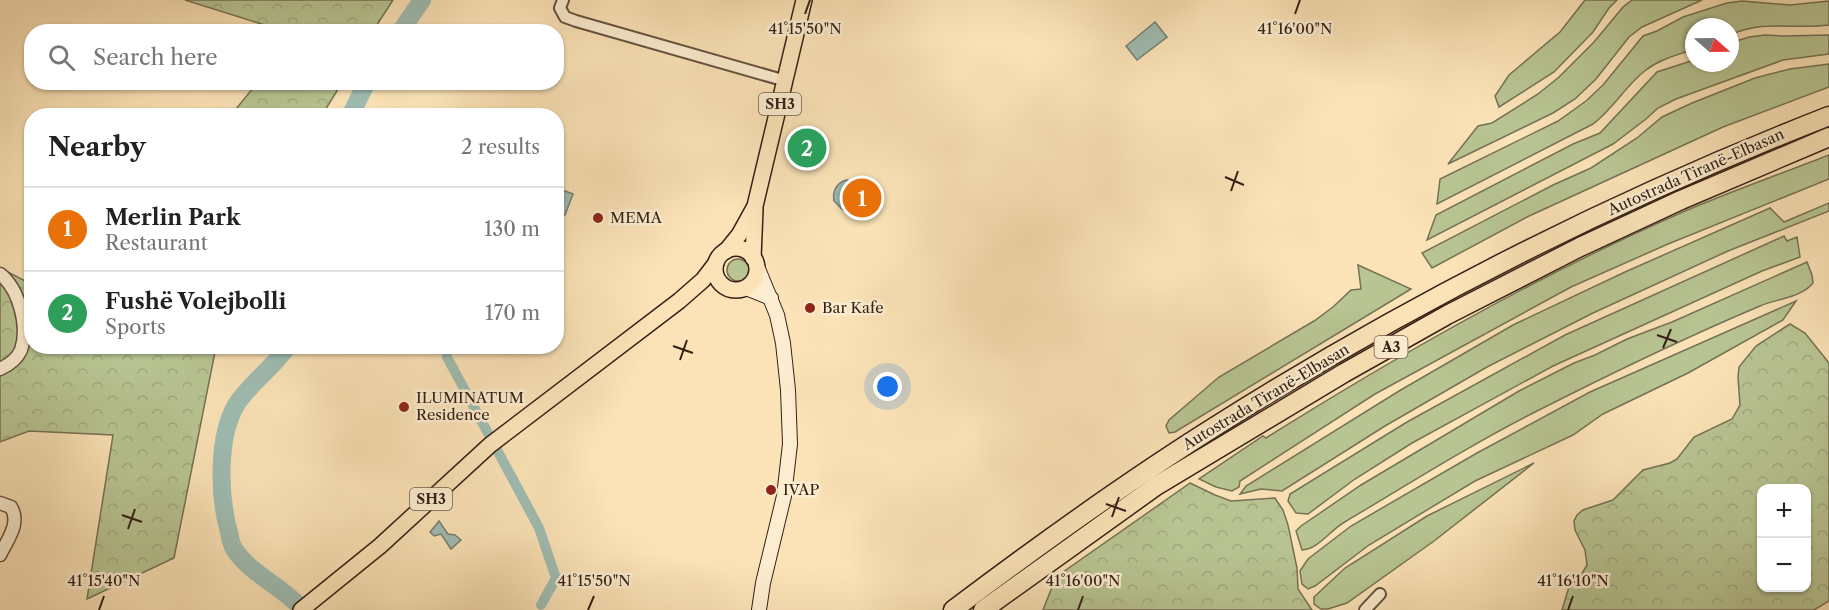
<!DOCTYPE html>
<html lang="en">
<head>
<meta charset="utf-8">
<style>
	:root { --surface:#fff; --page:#f6f6f6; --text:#222; --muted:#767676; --line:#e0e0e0; --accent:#8f2418 }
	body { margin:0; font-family:"Libre Caslon Text",serif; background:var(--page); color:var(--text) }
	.controls { position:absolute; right:18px; bottom:18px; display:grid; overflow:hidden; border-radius:12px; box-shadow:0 2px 4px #0004 }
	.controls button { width:54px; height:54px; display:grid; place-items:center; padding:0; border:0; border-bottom:2px solid var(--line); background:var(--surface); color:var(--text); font:30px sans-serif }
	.compass { position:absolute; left:1685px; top:18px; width:54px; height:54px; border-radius:50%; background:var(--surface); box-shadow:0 2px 4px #0004; rotate:110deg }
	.you { position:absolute; left:888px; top:387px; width:21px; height:21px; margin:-15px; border:4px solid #fff; border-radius:50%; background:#1a73e8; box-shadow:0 0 0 9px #1a73e833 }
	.badge { display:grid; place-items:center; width:39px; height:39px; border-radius:50%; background:var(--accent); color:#fff; font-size:20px; font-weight:700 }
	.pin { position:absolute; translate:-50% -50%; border:3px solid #fff; box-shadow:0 2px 6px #0006 }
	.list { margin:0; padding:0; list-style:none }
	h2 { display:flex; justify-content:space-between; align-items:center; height:78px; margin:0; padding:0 24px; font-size:26px }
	h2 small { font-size:20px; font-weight:400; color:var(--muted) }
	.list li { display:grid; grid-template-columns:39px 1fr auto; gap:18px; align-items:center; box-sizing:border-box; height:84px; padding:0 24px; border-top:2px solid var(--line) }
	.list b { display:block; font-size:22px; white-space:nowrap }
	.list p { margin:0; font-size:20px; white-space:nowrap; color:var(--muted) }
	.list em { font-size:20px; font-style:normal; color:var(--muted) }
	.icon { flex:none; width:33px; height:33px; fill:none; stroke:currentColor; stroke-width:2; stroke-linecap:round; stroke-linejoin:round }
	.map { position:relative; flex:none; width:1829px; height:610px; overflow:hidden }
	.search { position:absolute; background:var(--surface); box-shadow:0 2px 4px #0004; left:24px; top:24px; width:540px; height:66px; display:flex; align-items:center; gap:15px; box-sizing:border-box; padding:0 21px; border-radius:24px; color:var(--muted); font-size:22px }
	.panel { position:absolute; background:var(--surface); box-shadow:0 2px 4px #0004; left:24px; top:108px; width:540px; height:246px; border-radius:24px }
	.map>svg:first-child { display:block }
	.grass { fill:#b8c593; stroke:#767254; stroke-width:1.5 }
	.forest { fill:url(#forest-crowns); stroke:#767254; stroke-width:1.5; fill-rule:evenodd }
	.water { fill:#9fbdb3; stroke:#757e74; stroke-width:1.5 }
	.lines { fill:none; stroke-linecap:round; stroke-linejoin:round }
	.canal { stroke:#9fbdb3; stroke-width:10 }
	.river { stroke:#9fbdb3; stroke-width:18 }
	.minor-casing { stroke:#66513e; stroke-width:14 }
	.tertiary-casing { stroke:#66513e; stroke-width:15 }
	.secondary-casing { stroke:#352016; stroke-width:16 }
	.primary-casing { stroke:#352016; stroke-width:18 }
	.motorway-casing { stroke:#352016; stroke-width:21 }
	.minor { stroke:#fcedd0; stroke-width:10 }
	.tertiary { stroke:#fcedd0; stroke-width:12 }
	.secondary { stroke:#fcedd0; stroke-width:14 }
	.primary { stroke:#fbe3b7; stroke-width:15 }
	.motorway { stroke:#fbe3b7; stroke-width:18 }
	.ticks { fill:none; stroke:#352016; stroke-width:2 }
	.poi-dot { fill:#8f2418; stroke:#fcedd0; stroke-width:2 }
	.labels { text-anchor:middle; stroke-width:5; stroke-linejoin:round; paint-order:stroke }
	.shield { fill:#fcedd0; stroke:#715e4e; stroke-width:1.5 }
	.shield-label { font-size:14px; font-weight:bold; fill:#352016 }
	.street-label { font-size:15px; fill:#352016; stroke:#fcedd0 }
	.poi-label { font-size:15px; fill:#352016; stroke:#fcedd0; text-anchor:start }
	.ticks-label { font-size:15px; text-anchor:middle; fill:#352016; stroke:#fcedd0; stroke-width:5; stroke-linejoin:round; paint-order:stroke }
</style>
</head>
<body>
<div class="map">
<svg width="1829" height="610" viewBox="0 0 1829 610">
	<defs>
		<pattern id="forest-crowns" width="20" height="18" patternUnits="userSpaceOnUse" patternTransform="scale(1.5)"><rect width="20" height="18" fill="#b8c593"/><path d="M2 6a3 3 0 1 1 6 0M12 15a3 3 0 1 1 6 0" fill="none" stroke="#9fa97e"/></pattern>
	</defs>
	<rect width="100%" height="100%" fill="#fbe3b7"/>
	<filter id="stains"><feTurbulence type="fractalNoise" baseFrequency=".00333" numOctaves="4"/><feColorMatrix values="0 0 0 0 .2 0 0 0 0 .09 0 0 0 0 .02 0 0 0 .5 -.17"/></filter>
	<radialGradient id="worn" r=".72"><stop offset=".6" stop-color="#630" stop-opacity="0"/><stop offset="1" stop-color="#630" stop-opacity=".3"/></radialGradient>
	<!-- grass -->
	<g class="grass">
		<path d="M1585 0H1617L1609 8 1593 32 1554 72 1499 107 1495 96 1509 75 1560 32Z"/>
		<path d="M1632 0H1702L1642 27 1629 37 1596 79 1575 99 1553 113 1448 164 1478 126 1492 123 1538 94 1559 77 1594 42 1623 7Z"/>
		<path d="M1742 1 1790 5 1829 1V25C1792 30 1766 19 1730 35V27H1694V49C1678 55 1660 59 1646 70 1627 84 1613 109 1593 124L1437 204 1440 179 1558 121 1586 101 1603 85 1643 36 1657 31 1683 17 1727 3Z"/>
		<path d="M1765 35 1783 36 1829 35V54L1783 60 1676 99 1658 108 1646 119 1613 144 1427 240 1436 215 1573 144 1600 133 1657 72 1694 60V63H1730V43L1749 37Z"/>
		<path d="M1829 64V87L1723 127 1527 217 1432 268 1422 253 1553 185 1591 168 1637 138 1662 117 1692 103 1755 78 1790 69Z"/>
		<path d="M802 136 817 139 812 161 797 157Z"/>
		<path d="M1829 155V179L1668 244 1571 287 1375 394 1240 481 1239 487 1232 491 1216 487 1199 479 1263 436 1266 438C1398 355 1533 278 1676 215 1726 193 1778 175 1829 155Z"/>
		<path d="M1829 203V211L1728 251 1593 313 1487 367 1385 426 1282 491 1261 489 1240 494 1246 486 1399 391 1513 325 1625 272 1770 208 1784 222Z"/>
		<path d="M1784 236 1787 241 1797 237 1800 257 1762 271 1553 366 1412 443 1355 479 1308 514 1296 513 1288 501 1290 494 1407 422 1565 335Z"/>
		<circle cx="738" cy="270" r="11"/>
		<path d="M1807 262 1812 275 1813 283C1801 298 1776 299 1760 306 1684 338 1610 374 1537 411 1470 445 1407 485 1343 523 1330 531 1318 549 1302 550L1296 531 1301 526 1361 485 1519 391 1574 363 1595 355 1627 339 1672 322Z"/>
		<path d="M1358 265 1411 289 1175 432 1169 433 1166 426 1169 420 1219 377 1314 321 1333 307 1351 290 1361 289Z"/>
		<path d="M1796 301 1783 320 1688 373 1603 414 1573 435 1475 481 1369 545 1315 586 1308 589 1302 584 1300 571 1308 559 1351 526 1477 453 1590 392Z"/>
		<path d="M1534 463 1434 541 1347 603 1328 609H1321L1314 604V597L1345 568 1427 516Z"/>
	</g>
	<!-- forest -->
	<g class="forest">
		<path d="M185 0H393L373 31 267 32 268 26Z"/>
		<path d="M255 83V82L342 83 322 115H231L254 87Z"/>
		<path d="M0 268 31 284 32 346 216 347 174 558 87 599 113 435 29 431 0 442Z"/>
		<path d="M1790 324 1805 333 1829 363V601L1814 610H1562L1569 587 1580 577 1587 565 1585 550 1575 530 1574 521 1577 515 1583 510 1613 500 1643 470 1670 463 1677 459 1694 437 1732 419 1740 405 1738 377 1739 367 1756 346ZM1806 488V588H1762V488Z"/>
		<path d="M1190 483 1215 495 1231 501 1275 498 1283 510 1288 525 1297 568 1298 589 1312 610H1043L1056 577Z"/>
	</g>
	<!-- water -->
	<g class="water">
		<path d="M1155 22 1167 37 1137 60 1126 46Z"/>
		<path d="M847 180 850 181 851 187 844 197 848 206 843 210 834 201C832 191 837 182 847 180Z"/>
		<path d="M557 188 573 194 565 215 557 212Z"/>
		<path d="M439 521 448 534 455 535 461 540 451 549 441 534 434 536 430 532Z"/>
	</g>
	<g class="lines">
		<!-- canal -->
		<path class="canal" d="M447 357 539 528 556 578 541 605"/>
		<!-- river -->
		<g class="river">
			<path d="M400 32 422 0"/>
			<path d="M350 116 367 82"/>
			<path d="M288 346C273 368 250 383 236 405 217 438 219 497 229 532 230 537 231 544 234 549 252 576 283 586 303 610"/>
		</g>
		<!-- minor casing -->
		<g class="minor-casing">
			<g id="minor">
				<path d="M563 0 560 8 565 17 576 21 786 81"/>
				<path d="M1365 610 1380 594"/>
			</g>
		</g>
		<!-- tertiary casing -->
		<g class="tertiary-casing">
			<g id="tertiary">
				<path d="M0 274C19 289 29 326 21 350 17 359 9 365 0 369"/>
				<path d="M0 503 11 507C21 524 7 540 0 555"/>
			</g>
		</g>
		<!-- secondary casing -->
		<g class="secondary-casing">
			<g id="secondary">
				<path d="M756 264 777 315 783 343 788 390 790 444 784 496 763 583 759 610"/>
				<path d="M746 288 771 298"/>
			</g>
		</g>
		<!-- primary casing -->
		<g class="primary-casing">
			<g id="primary">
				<circle cx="736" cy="269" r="21"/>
				<path d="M726 251 739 235 755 206 804 0"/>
				<path d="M753 258 755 209"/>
				<path d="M301 610 380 546 490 445 679 301 703 280 716 263"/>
			</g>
		</g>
		<!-- motorway casing -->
		<g class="motorway-casing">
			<g id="motorway">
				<path d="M953 610C1039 545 1128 481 1219 424 1412 302 1617 199 1829 116"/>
				<path d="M983 610 1156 486 1344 373 1447 315 1580 247 1681 200 1829 137"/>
			</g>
		</g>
		<!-- minor -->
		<use href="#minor" class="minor"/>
		<!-- tertiary -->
		<use href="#tertiary" class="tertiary"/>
		<!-- secondary -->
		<use href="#secondary" class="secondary"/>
		<!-- primary -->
		<use href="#primary" class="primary"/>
		<!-- motorway -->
		<use href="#motorway" class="motorway"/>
	</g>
	<!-- ticks -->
	<path class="ticks" d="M805 14 810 0M1295 14 1300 0M1225 177 1244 185M1231 191 1238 171M1657 335 1677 342M673 346 693 353M1663 348 1671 329M680 360 687 340M1106 504 1126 511M122 515 142 522M1112 517 1119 497M128 529 135 509M99 610 104 596M588 610 594 596M1078 610 1083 596M1568 610 1573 596"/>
	<!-- markers -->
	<g class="poi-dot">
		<circle cx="598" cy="218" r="6"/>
		<circle cx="810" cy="308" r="6"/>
		<circle cx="404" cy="407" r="6"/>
		<circle cx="771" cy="490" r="6"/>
	</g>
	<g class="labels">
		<!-- shield labels -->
		<g class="shield">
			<rect x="759" y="93" width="42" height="22" rx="4.5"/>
			<rect x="1374.5" y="336" width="33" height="22" rx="4.5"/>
			<rect x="410" y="488" width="42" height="22" rx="4.5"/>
		</g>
		<g class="shield-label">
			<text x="780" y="109">SH3</text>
			<text x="1391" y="352">A3</text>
			<text x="431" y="504">SH3</text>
		</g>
		<!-- street labels -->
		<g class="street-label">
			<text transform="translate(1696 172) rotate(-24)" y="5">Autostrada Tiranë-Elbasan</text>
			<text transform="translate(1266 397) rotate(-31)" y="5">Autostrada Tiranë-Elbasan</text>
		</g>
		<!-- poi labels -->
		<g class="poi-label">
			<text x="610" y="223">MEMA</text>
			<text x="822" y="313">Bar Kafe</text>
			<text x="416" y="403">ILUMINATUM<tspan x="416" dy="17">Residence</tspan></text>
			<text x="783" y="495">IVAP</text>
		</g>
	</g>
	<g class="ticks-label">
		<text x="805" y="34">41°15'50"N</text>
		<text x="1295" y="34">41°16'00"N</text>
		<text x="104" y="586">41°15'40"N</text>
		<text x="594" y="586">41°15'50"N</text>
		<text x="1083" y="586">41°16'00"N</text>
		<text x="1573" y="586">41°16'10"N</text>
	</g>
	<rect width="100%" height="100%" filter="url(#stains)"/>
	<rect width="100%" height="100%" fill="url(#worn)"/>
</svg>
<div class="controls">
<button>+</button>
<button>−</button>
</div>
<svg class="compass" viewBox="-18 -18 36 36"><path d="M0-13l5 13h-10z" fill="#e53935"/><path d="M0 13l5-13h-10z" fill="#767676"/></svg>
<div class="you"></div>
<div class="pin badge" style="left:862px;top:198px;background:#e8710a">1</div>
<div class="pin badge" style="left:807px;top:148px;background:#2e9e5b">2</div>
<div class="search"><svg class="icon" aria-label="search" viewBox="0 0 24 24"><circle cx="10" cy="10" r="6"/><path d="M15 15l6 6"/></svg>Search here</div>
<section class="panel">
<h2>Nearby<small>2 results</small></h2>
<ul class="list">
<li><span class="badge" style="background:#e8710a">1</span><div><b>Merlin Park</b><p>Restaurant</p></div><em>130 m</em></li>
<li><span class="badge" style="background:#2e9e5b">2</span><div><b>Fushë Volejbolli</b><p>Sports</p></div><em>170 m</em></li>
</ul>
</section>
</div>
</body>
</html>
